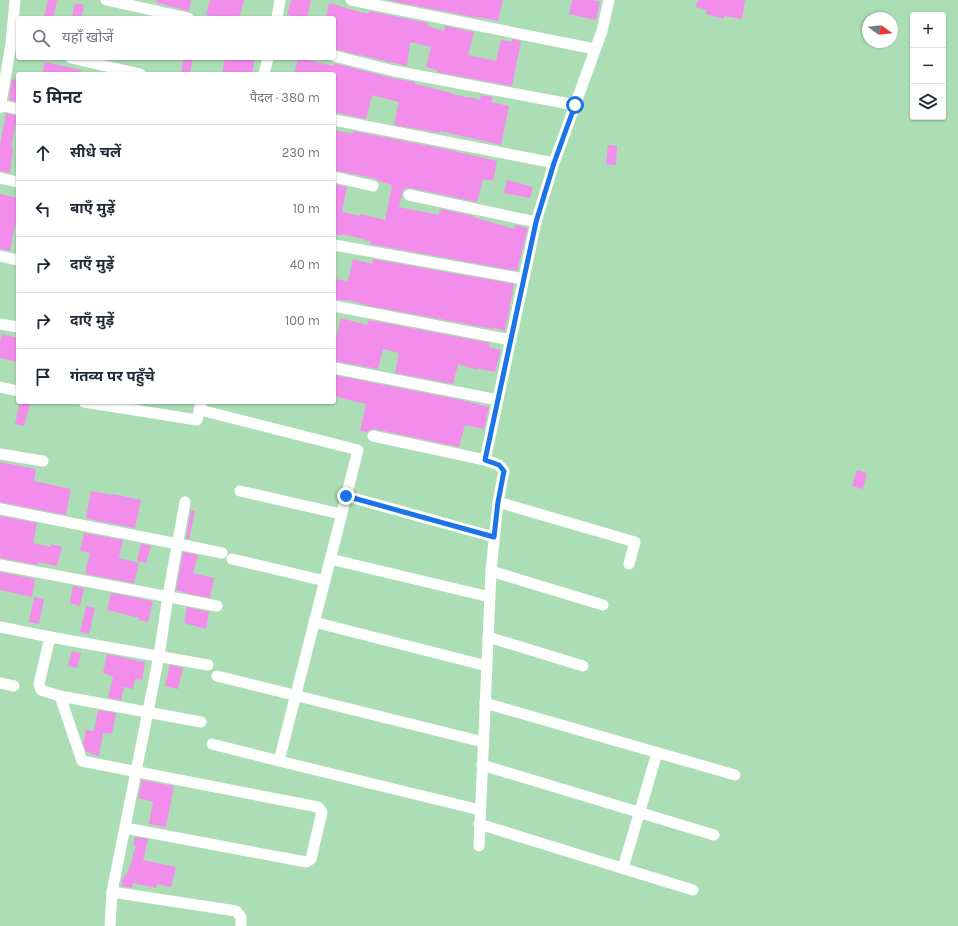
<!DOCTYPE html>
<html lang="hi">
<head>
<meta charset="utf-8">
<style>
	:root { --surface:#fff; --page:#f6f6f7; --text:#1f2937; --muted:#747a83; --line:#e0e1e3 }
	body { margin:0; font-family:Karla,"Noto Sans Devanagari",sans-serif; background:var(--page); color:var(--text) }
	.controls { position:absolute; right:12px; top:12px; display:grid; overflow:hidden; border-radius:4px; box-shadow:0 1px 3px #0004 }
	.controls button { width:36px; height:36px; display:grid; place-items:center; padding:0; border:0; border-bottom:1px solid var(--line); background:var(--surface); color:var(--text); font:20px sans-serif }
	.compass { position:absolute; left:862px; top:12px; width:36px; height:36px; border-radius:50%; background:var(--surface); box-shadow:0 1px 3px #0004; rotate:105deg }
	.stop { position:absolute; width:12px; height:12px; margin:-9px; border:3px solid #1a73e8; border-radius:50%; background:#fff }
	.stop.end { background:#1a73e8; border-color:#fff; box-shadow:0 1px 4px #0008 }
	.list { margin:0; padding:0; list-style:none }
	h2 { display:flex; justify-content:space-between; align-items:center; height:52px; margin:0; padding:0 16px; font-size:17px }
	h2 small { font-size:13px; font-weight:400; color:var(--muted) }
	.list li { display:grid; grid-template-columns:26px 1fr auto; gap:12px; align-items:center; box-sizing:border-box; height:56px; padding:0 16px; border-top:1px solid var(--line) }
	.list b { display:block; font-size:15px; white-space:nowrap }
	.list em { font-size:13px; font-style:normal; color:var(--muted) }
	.icon { flex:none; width:22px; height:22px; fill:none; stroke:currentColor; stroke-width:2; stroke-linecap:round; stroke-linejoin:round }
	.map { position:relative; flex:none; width:958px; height:926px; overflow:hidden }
	.search { position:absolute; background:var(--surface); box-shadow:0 1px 3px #0004; left:16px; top:16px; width:320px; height:44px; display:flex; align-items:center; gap:10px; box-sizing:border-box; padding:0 14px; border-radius:4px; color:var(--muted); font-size:15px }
	.panel { position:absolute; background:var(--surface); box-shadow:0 1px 3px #0004; left:16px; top:72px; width:320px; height:332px; border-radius:4px }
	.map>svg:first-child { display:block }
	.building { fill:#f38deb }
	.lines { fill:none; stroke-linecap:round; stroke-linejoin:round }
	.minor { stroke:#fff; stroke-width:11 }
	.route { stroke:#1a73e8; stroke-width:5 }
</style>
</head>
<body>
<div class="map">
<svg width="958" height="926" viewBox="0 0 958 926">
	<rect width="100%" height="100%" fill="#abdeb4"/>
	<!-- building -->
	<g class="building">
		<path d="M48 0H57L53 18H44Z"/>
		<path d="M157 0H191L189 11 157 3Z"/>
		<path d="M210 0H244L239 18H219L206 15Z"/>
		<path d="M291 0H311L307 18H290V15H287Z"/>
		<path d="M387 0H503L498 21 478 17V18Z"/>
		<path d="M572 0H593L600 2 596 20 569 14Z"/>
		<path d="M698 0H745L742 19 724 16V19L706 14 707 10 696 7Z"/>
		<path d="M75 3 84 5 81 18H72Z"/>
		<path d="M329 3 338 5V6L368 14 369 11 428 23 427 26 444 31 445 26 474 32 468 55 496 61 501 40 512 42V39L521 41 512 86 437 72V70L426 67 431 47 410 42 407 66 334 49V26L336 18H326Z"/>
		<path d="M184 58H193L190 74H181Z"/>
		<path d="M225 58H255L252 74H222Z"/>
		<path d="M298 58 334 66V63L392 78 415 82V84L452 93V94L470 98V97L480 100 481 95 493 97 491 102 509 106 501 145 440 131V133L394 125 399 102 372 95 366 119 334 112V74H294Z"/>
		<path d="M45 62 81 70 80 74H42Z"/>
		<path d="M12 79 18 80V102L9 100Z"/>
		<path d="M6 113 17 116 11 147H13L10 173 0 171V144Z"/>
		<path d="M334 130 352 134 353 131 440 148 497 161 493 181 483 179 477 202 410 188H407L403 190 399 207 439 215 440 209 474 216 473 217 514 229 515 225 528 228 517 271 370 244 371 242 363 239 342 234 341 236 334 234V184L347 187 342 212 360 216 361 214 385 220 392 185 378 181 377 180V179L334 170Z"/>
		<path d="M608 145 617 146 616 165 606 164Z"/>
		<path d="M507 180 533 187 530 198 504 193Z"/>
		<path d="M0 194 18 198V225H15L10 251 0 249Z"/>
		<path d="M353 259 372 264 373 259 514 284 505 331 494 328 493 329 369 306 348 300V301L334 299V279L348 281Z"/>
		<path d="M341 318 367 325 369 320 490 343 489 347 501 350 495 372 477 368V370L458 364 453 384 395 373 399 353 383 349 378 369 334 361V342L335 343Z"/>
		<path d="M2 334 18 338V362L0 358V341Z"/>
		<path d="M334 375 461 400 489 407 484 429 465 425 459 447 374 429 370 430 367 432 360 431 366 404 340 398V397L334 396Z"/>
		<path d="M20 402 30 404 24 426 15 424Z"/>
		<path d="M0 462 36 469 34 481 71 489 66 515 0 502Z"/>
		<path d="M857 470 867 473 863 489 852 486Z"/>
		<path d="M91 491 113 495V494L141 500 135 528 88 519V518H86Z"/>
		<path d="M191 510 195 511 189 539 186 538Z"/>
		<path d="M0 516 37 523 33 543 51 547V544L62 547 57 566 39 562 38 565 0 558Z"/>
		<path d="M84 533 123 540 119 558 139 563 134 583 85 574 90 553 80 551Z"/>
		<path d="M141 544 151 546 146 563 137 561Z"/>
		<path d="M183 552 198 555 193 573 214 578 210 598 190 594 176 590Z"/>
		<path d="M0 572 35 579 32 597 0 590Z"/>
		<path d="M73 586 84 588 80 606 70 603Z"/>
		<path d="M111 593 153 601 148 622 139 620V618L107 610Z"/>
		<path d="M34 597 44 599 39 624 29 622Z"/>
		<path d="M86 606 95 608 89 634 80 632Z"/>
		<path d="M187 607 209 612 206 629 184 623Z"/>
		<path d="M72 651 81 653 77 668 68 666Z"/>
		<path d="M107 654 145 662 142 680 135 679 133 689 124 687 121 700 108 698 113 677H112V676L103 673Z"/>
		<path d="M170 665 183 668 178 689 165 686Z"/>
		<path d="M98 710 116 713 112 734 103 733 99 756 91 754V753L86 752 83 743 86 730 94 731Z"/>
		<path d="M142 780 174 786 166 827 149 824 153 802 138 798Z"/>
		<path d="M135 837 148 839 145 851H146L143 860 176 867 171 887 157 884 156 888 133 883 132 888 121 886 124 875 126 876 133 858 132 857 136 846 133 845Z"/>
	</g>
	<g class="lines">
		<!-- minor -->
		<g class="minor">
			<path d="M106 0 188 18"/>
			<path d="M351 0 595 49"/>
			<path d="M277 18 280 0"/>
			<path d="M334 56 394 71 575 105"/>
			<path d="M71 58 140 74"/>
			<path d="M264 74 268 58"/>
			<path d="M0 105 18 109"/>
			<path d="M0 108 11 44 15 0"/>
			<path d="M334 120 554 163"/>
			<path d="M334 177 373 186"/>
			<path d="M0 178 18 182"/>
			<path d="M409 195 536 222"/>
			<path d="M334 245 524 279"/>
			<path d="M0 256 18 260"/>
			<path d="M334 306 511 340"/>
			<path d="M0 324 18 327"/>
			<path d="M334 368 498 400"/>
			<path d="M0 387 18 391"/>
			<path d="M84 402 197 420 201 402"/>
			<path d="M200 410 358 450 279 761 480 810"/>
			<path d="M373 436 485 460 499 465 504 471 498 502 491 571 479 846"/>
			<path d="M0 454 43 461"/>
			<path d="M485 460 536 222 554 163 602 31 609 0"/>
			<path d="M240 491 341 514"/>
			<path d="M346 496 494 537"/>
			<path d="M498 502 635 542 629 564"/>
			<path d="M0 509 178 544 222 553"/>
			<path d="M232 559 325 581"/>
			<path d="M330 559 490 597"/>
			<path d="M0 565 217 606"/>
			<path d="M491 571 603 605"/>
			<path d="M314 622 487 666"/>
			<path d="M0 627 50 637 39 684 41 690 60 696 82 761 318 807 322 812 311 859 306 862 125 828"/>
			<path d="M50 637 208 665"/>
			<path d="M488 637 583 666"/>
			<path d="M217 676 483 742"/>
			<path d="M0 683 14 686"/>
			<path d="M60 696 201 722"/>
			<path d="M485 703 735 775"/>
			<path d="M212 744 279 761"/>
			<path d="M482 765 714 835"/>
			<path d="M479 824 693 890"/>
			<path d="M623 868 657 753"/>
			<path d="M112 892 236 911 241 917V926"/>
			<path d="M110 926 112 892 159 656 168 596 185 502"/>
		</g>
	</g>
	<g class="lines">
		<!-- route -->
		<path class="route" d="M346 496 494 537 498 502 504 471 499 465 485 460 536 222 554 163 575 105"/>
	</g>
</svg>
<div class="controls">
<button>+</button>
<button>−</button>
<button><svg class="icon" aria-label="layers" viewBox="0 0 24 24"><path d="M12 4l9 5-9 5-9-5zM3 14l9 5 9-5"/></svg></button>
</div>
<svg class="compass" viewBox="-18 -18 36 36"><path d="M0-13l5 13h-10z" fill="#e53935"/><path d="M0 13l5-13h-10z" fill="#747a83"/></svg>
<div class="stop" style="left:575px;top:105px"></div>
<div class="stop end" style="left:346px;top:496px"></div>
<div class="search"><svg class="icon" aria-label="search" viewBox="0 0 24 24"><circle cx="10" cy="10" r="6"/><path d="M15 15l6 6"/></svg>यहाँ खोजें</div>
<section class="panel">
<h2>5 मिनट<small>पैदल · 380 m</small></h2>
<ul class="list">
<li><svg class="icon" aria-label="ahead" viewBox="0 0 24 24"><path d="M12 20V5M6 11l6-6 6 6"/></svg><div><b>सीधे चलें</b></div><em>230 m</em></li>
<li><svg class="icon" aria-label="left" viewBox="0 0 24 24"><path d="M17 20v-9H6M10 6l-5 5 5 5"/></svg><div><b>बाएँ मुड़ें</b></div><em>10 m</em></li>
<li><svg class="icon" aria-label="right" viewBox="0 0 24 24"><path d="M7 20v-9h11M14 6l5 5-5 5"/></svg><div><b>दाएँ मुड़ें</b></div><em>40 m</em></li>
<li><svg class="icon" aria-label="right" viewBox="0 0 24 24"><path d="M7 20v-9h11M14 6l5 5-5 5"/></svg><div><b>दाएँ मुड़ें</b></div><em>100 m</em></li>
<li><svg class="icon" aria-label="arrive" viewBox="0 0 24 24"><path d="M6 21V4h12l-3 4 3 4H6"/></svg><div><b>गंतव्य पर पहुँचे</b></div></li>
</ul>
</section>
</div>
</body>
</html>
